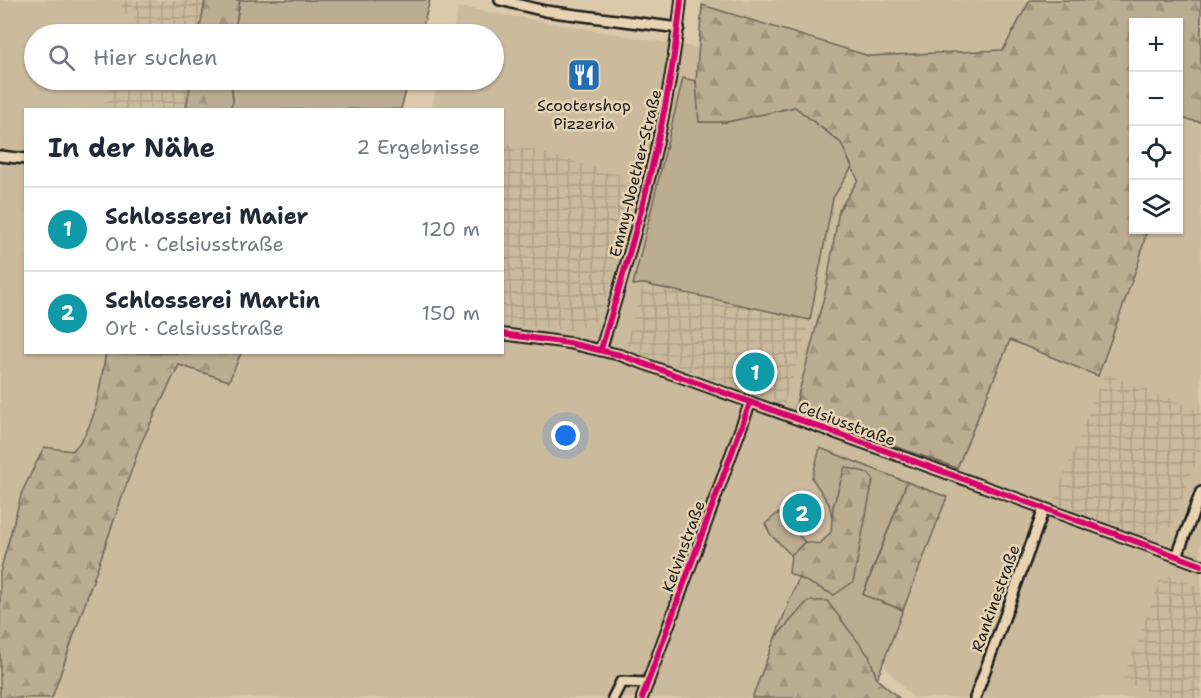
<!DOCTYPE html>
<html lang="de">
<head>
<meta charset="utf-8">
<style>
	:root { --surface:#fff; --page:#f6f6f7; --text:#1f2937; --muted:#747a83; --line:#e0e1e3; --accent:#0f766e }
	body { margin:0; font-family:"Shantell Sans",sans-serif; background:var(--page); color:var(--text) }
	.controls { position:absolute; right:18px; top:18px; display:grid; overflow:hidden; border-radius:0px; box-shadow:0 2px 4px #0004 }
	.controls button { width:54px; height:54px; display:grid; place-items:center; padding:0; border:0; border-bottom:2px solid var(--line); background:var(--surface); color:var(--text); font:30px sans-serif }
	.you { position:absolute; left:566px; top:436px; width:21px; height:21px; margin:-15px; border:4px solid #fff; border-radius:50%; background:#1a73e8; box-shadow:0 0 0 9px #1a73e833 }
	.badge { display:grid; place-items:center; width:39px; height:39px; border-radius:50%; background:var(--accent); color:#fff; font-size:20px; font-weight:700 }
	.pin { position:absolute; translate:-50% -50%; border:3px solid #fff; box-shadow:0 2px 6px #0006 }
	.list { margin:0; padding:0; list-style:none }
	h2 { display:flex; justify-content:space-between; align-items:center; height:78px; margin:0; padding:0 24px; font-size:26px }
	h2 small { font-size:20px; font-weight:400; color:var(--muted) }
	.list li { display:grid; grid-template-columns:39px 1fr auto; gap:18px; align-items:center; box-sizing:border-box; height:84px; padding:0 24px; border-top:2px solid var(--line) }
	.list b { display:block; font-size:22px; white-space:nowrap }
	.list p { margin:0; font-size:20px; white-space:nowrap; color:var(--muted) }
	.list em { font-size:20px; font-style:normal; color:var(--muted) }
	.icon { flex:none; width:33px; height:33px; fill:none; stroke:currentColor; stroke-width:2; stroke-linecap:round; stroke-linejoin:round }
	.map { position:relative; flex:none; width:1201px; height:698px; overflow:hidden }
	.search { position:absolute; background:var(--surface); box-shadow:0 2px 4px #0004; left:24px; top:24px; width:480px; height:66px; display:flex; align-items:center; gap:15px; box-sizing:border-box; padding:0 21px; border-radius:33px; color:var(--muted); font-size:22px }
	.panel { position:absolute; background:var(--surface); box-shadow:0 2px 4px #0004; left:24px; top:108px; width:480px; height:246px; border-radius:0px }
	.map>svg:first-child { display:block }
	.built { fill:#ccba9d; fill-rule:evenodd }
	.industrial { fill:url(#industrial-grid) }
	.green { fill:#bcac92; stroke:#6c6457; stroke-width:1.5 }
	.forest { fill:url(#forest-firs); stroke:#6c6457; stroke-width:1.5 }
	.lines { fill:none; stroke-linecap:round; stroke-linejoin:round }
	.minor-casing { stroke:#1c1c1c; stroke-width:14 }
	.minor { stroke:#e8d4b2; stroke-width:9 }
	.cycleway-casing { stroke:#e8d4b2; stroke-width:10 }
	.cycleway { stroke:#d6006c; stroke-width:6 }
	.labels { text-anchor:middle; stroke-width:5; stroke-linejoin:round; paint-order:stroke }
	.poi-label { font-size:16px; fill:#1c1c1c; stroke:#e8d4b2 }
	.street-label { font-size:16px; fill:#1c1c1c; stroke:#e8d4b2 }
</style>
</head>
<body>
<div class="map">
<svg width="1201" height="698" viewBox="0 0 1201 698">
	<defs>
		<pattern id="industrial-grid" width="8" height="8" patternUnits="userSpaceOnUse" patternTransform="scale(1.5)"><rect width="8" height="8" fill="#ccba9d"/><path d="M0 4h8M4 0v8" fill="none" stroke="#af9f87"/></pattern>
		<pattern id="forest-firs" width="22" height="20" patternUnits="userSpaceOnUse" patternTransform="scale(1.5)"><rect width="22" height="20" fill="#bcac92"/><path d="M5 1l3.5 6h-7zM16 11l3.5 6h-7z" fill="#a1937d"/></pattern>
	</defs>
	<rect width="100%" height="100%" fill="#dcc9a9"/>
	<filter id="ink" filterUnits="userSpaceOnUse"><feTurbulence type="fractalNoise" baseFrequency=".0167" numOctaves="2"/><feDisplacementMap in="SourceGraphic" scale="12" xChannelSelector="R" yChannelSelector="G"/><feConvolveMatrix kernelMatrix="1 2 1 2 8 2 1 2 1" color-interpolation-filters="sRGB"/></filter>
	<g filter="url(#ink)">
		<!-- built -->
		<g class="built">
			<path d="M0 0H205L199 34H34V80H191L186 109 26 110V352L106 353 93 418 84 440 22 492 0 572Z"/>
			<path d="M702 0H1201V698H913L827 601 792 590 752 698H47L138 442 177 361 237 353 502 352V110L431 109 439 80H494V34H452L459 7 698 48ZM1134 22H1178V230H1134Z"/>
		</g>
		<!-- industrial -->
		<g class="industrial">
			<path d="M122 0H205L199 34H132L135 17 120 14Z"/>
			<path d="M108 80H191L186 109 103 110Z"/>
			<path d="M502 141 637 180 603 309 593 323 572 330 503 325Z"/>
			<path d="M644 283 810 320 784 405 643 354 626 343Z"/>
			<path d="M1104 373 1201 411V447L1172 526 1166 531 1142 535 1053 503Z"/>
			<path d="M1163 573 1201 587V698H1166L1122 681Z"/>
		</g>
		<!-- green -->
		<g class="green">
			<path d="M240 0H430L421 34H234Z"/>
			<path d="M683 78 696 81 700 122H727L795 107 841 143 852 167 833 198 810 320 644 284 633 285Z"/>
			<path d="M231 80H409L401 109 230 110 233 101Z"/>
			<path d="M820 448 907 482 863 594 903 610 877 679 869 656 808 602 775 638 799 577 834 595 845 467 832 518 829 504 812 478Z"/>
			<path d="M778 513 805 542 791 555 771 535 765 524Z"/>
		</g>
		<!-- forest -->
		<g class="forest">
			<path d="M205 0H240L234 34H199Z"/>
			<path d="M1030 0H1201V122L1179 118 1178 22H1134V230H1147L1139 261 1098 376 1010 340 957 468 794 411 826 289 839 210 858 180 841 143 795 107 727 122H699L696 81 702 5 869 56 1003 50Z"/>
			<path d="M191 80H231L233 101 230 109H186Z"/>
			<path d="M106 353H241L229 381 179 365 141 443 52 698H0V572L22 492 44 447 72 451C98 427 99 386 106 353Z"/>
			<path d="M845 467 868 473 873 479 853 582 834 595 789 573 791 555 805 542 820 544 831 532 833 507Z"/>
			<path d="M907 482 947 497 903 610 863 595Z"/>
			<path d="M808 601H827L869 656 877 679 899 698H752L775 638Z"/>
		</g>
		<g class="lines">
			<!-- minor casing -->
			<g class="minor-casing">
				<g id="minor">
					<path d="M500 0 545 11 679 28"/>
					<path d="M0 156 26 159"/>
					<path d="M502 334 569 343 620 355 1201 565"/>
					<path d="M601 349C636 234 669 120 681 0"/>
					<path d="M1177 556 1201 492"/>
					<path d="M613 698 621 682 648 683"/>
					<path d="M642 698 750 403"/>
					<path d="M975 698 1044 509"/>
				</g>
			</g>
			<!-- minor -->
			<use href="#minor" class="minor"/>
			<!-- cycleway casing -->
			<g class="cycleway-casing">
				<g id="cycleway">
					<path d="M502 334 569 343 620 355 1201 565"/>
					<path d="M601 349C636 234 669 120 681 0"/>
					<path d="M642 698 750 403"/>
				</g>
			</g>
			<!-- cycleway -->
			<use href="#cycleway" class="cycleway"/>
		</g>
	</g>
	<!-- icons -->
	<defs>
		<g id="restaurant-square" transform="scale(1.725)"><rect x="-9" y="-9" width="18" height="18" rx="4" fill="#1f6fb2" stroke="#e8d4b2"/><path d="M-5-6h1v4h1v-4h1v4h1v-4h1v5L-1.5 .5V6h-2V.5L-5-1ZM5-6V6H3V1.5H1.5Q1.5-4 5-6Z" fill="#fff"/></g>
	</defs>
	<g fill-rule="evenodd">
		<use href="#restaurant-square" x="584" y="75"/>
	</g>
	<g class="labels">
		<!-- poi labels -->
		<g class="poi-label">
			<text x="584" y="111">Scootershop<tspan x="584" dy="18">Pizzeria</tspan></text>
		</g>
		<!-- street labels -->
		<g class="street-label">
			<text transform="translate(635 173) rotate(-76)" y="6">Emmy-Noether-Straße</text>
			<text transform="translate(847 423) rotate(20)" y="6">Celsiusstraße</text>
			<text transform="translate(683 546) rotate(-70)" y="6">Kelvinstraße</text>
			<text transform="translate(995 598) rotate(-70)" y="6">Rankinestraße</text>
		</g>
	</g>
</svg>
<div class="controls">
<button>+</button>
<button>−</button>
<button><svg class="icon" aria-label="locate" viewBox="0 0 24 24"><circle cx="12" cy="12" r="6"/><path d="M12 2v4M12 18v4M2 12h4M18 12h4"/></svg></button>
<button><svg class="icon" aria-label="layers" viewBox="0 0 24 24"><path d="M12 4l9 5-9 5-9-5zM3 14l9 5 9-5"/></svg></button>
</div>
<div class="you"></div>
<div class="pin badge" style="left:755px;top:372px;background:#0f9aa8">1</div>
<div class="pin badge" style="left:802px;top:513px;background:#0f9aa8">2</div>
<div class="search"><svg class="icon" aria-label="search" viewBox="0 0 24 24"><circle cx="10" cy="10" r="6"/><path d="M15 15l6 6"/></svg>Hier suchen</div>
<section class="panel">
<h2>In der Nähe<small>2 Ergebnisse</small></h2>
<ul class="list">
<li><span class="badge" style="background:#0f9aa8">1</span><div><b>Schlosserei Maier</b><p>Ort · Celsiusstraße</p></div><em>120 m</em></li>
<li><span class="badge" style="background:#0f9aa8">2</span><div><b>Schlosserei Martin</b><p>Ort · Celsiusstraße</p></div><em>150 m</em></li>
</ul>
</section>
</div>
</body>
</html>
